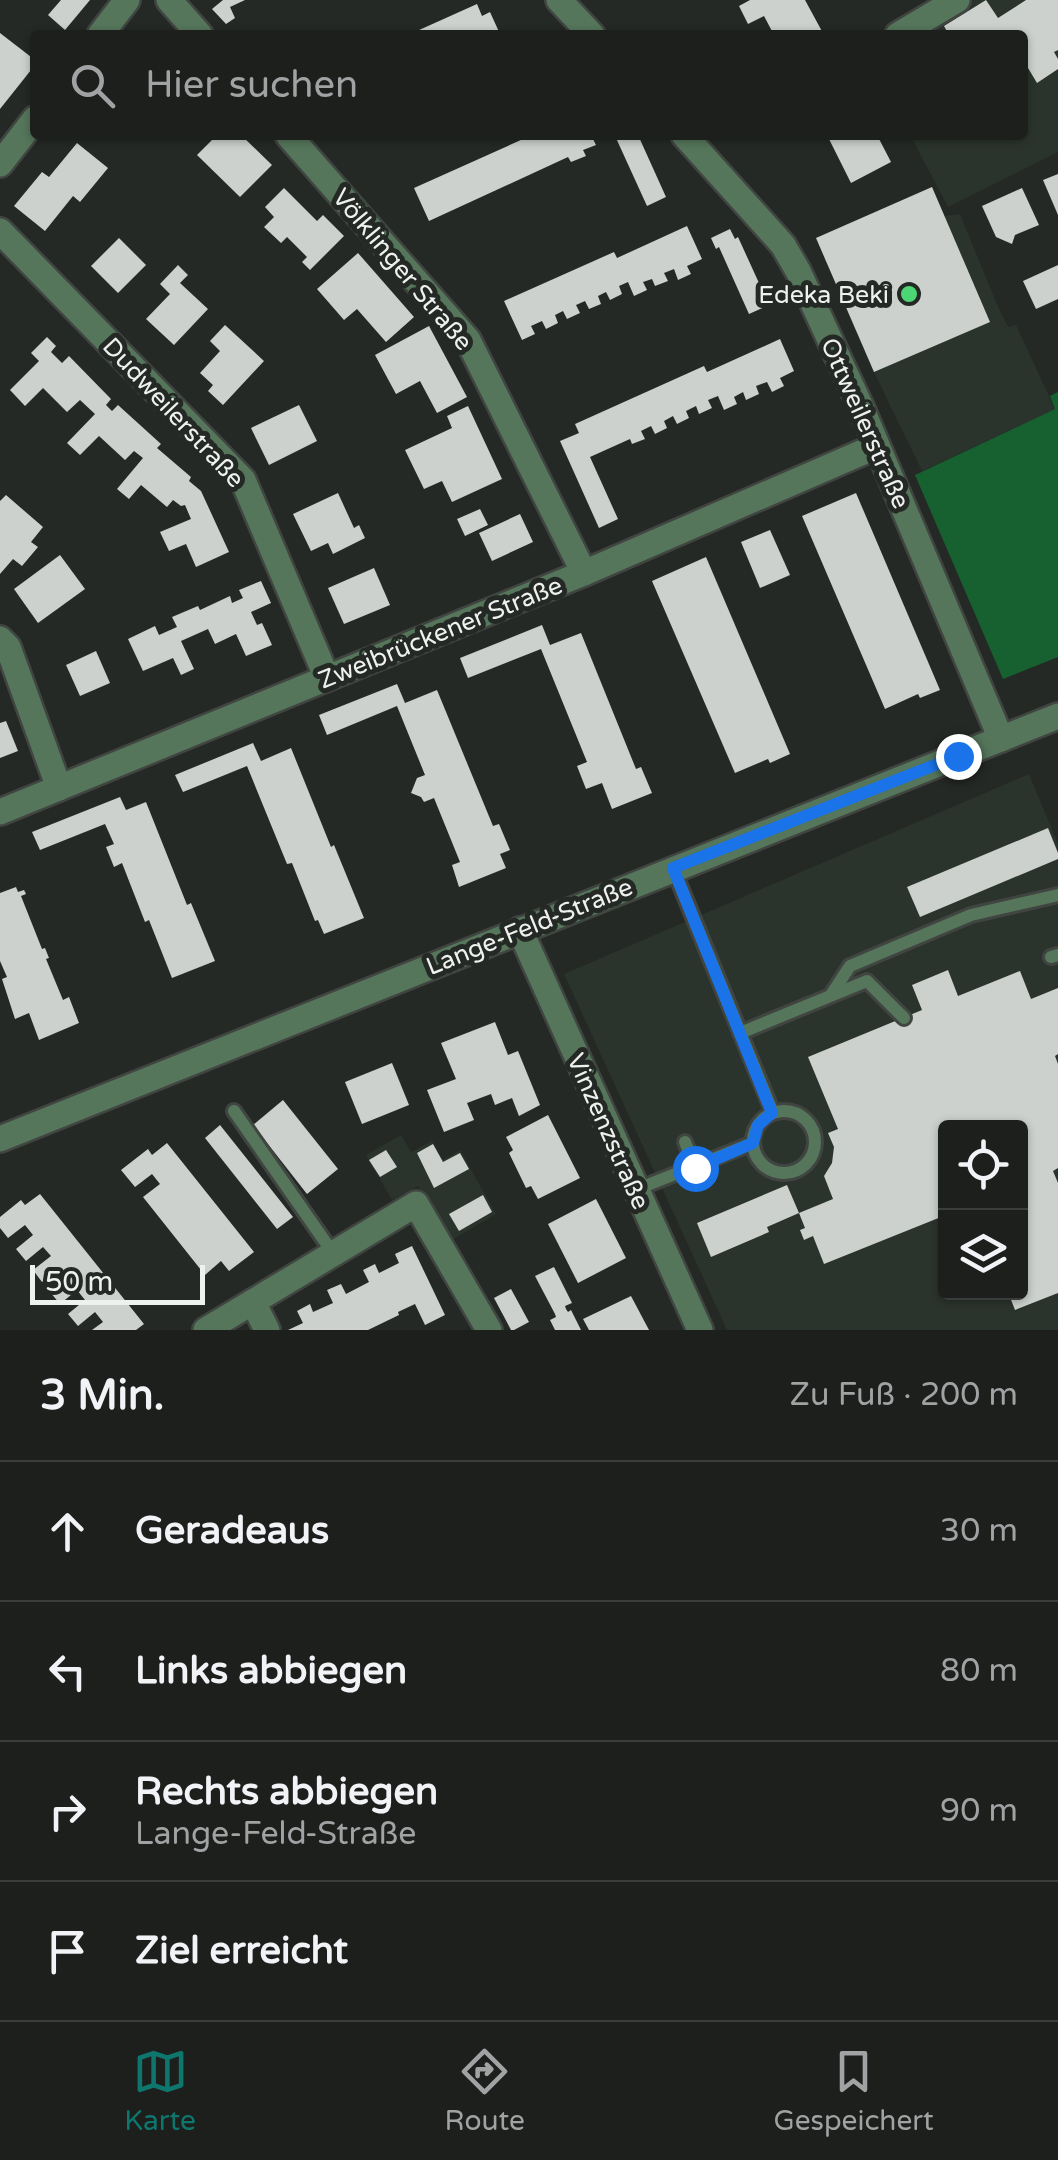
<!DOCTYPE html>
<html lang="de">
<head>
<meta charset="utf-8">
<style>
	:root { --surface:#1c1f1c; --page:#252725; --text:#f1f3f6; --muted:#a0a2a3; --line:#3a3d3b; --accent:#0f766e }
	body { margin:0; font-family:"Varela Round",sans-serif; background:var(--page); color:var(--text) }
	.controls { position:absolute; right:30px; bottom:30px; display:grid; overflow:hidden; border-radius:10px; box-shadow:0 2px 8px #0004 }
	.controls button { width:90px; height:90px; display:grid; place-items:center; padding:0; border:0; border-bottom:2px solid var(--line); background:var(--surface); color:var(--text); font:50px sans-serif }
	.scale { position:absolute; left:30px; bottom:25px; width:175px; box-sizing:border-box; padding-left:10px; border:5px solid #eff1ef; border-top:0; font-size:28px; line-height:35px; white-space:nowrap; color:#eff1ef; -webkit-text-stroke:8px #252925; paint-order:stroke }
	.stop { position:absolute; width:30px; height:30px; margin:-22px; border:8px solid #1a73e8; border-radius:50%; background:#fff }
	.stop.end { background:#1a73e8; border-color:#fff; box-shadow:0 2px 10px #0008 }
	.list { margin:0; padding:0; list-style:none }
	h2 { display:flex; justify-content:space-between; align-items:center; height:130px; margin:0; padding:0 40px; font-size:42px }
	h2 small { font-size:32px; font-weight:400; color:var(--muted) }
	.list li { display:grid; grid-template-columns:65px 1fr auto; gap:30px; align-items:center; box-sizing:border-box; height:140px; padding:0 40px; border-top:2px solid var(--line) }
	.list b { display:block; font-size:38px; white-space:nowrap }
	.list p { margin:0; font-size:32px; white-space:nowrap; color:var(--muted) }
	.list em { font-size:32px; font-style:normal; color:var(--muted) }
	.icon { flex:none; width:55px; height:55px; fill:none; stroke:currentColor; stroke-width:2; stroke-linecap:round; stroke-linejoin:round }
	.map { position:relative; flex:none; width:1058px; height:1330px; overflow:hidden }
	.search { position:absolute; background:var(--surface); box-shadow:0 2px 8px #0004; left:30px; right:30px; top:30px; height:110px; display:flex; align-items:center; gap:25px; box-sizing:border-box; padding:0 35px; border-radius:10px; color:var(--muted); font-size:38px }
	.sheet { height:690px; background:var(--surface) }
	nav { display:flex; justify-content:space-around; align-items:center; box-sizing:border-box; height:140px; border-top:2px solid var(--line); background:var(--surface); font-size:28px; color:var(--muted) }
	nav a { display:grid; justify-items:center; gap:5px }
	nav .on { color:var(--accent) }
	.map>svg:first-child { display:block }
	.built { fill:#2a332c; fill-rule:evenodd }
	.green { fill:#17602f }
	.building { fill:#ccd1cd }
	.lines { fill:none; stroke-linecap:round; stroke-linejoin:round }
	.service-casing { stroke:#414541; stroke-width:18 }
	.minor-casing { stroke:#414541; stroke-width:30 }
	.tertiary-casing { stroke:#414541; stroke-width:30 }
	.service { stroke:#55765b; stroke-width:12 }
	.minor { stroke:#55765b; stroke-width:25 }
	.tertiary { stroke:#55765b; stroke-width:25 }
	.route { stroke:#1a73e8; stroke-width:12 }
	.poi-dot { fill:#4cd676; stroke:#252925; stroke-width:4 }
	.labels { text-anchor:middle; stroke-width:10; stroke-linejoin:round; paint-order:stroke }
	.street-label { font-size:25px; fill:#eff1ef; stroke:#252925 }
	.poi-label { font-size:25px; fill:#eff1ef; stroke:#252925; text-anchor:end }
</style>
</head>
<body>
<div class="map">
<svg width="1058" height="1330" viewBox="0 0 1058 1330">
	<rect width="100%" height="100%" fill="#252925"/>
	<!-- built -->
	<g class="built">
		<path d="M973 0H1058V152L948 207 910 135H1023V35H915Z"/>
		<path d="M932 187 944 216 960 214 998 307 1008 327 1016 325 1055 409 922 471 874 372 816 238Z"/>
		<path d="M1029 774 1058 844V1330H727L564 974ZM946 1128H1020V1292H946Z"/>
		<path d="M401 1135 411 1152 432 1141 443 1160 460 1150 496 1214 450 1241 418 1186 392 1200 366 1155Z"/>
	</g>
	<!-- green -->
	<path class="green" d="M1058 392V657L1003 679 915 475 1055 409 1050 396Z"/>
	<!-- building -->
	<g class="building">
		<path d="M61 0H90L65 30 48 15Z"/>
		<path d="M223 0H245L230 7 235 18 226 24 212 9Z"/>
		<path d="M750 0H805L824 35H774L764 16 748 24 739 6Z"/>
		<path d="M986 0 998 18 1026 0H1058V50L1054 52 1058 59V69L1037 83 1028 68 1023 71V35H949L944 26Z"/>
		<path d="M477 4 482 16 490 12 500 34 408 35Z"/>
		<path d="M0 33 35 60V65L0 109Z"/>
		<path d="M217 135H241L272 165 240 197 197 155Z"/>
		<path d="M532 135H591L596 145 583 150 586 156 571 162 568 157 429 221 414 188Z"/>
		<path d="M623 135H638L666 197 647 206 616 138Z"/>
		<path d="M827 135H877L891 162 851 183Z"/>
		<path d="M77 143 108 168 80 202 73 196 45 231 14 206 42 172 49 177Z"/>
		<path d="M1058 174V215L1043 180Z"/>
		<path d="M932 187 990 322 874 372 816 238Z"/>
		<path d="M284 188 317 221 323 215 344 236 310 270 302 262 307 257 287 237 281 243 264 227 274 217 265 207Z"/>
		<path d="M1022 188 1039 225 1015 235 1012 244 996 237 982 206Z"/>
		<path d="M687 226 702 259 687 266 691 274 678 280 674 269 664 273 668 281 655 286 652 279 643 282 647 290 634 296 628 282 619 286 622 294 610 300 606 292 598 296 601 304 589 309 585 301 576 305 580 313 567 319 563 311 555 315 558 323 546 329 542 321 531 326 535 334 522 340 504 301 614 252 617 258Z"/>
		<path d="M730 229 735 239 738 237 769 305 749 314 719 247 716 249 711 238Z"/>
		<path d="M119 238 146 265 118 293 91 266Z"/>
		<path d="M358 253 414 317 386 342 357 309 344 320 317 289Z"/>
		<path d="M178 265 188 275 180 283 208 309 174 345 146 319 170 294 160 284Z"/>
		<path d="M1058 265V299L1036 309 1023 281Z"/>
		<path d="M225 325 264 361 223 405 208 391 213 385 200 373 220 351 210 341Z"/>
		<path d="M429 326 467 397 437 413 420 381 396 394 375 355Z"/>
		<path d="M47 337 56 346 51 352 62 363 69 356 111 399 106 405 112 411 118 405 161 444 157 448 191 477 189 481 201 491 229 552 196 567 186 544 169 551 160 532 191 519 185 505 181 506 173 500 167 507 141 485 129 499 117 489 143 458 134 451 125 460 99 436 80 455 67 443 95 414 80 400 67 412 43 388 25 406 10 390 39 361 31 353Z"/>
		<path d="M780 339 794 371 780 378 784 386 772 392 767 382 756 386 759 394 746 400 743 392 734 397 737 404 724 410 718 396 708 400 712 408 699 414 696 406 686 411 689 418 677 424 673 416 664 421 667 428 655 434 651 426 641 431 645 439 632 444 630 439 590 457 618 519 599 528 560 441 579 433 575 424 704 366 707 372Z"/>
		<path d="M299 405 317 441 269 465 251 428Z"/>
		<path d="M468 406 502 479 452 502 442 481 424 489 405 450 452 428 447 416Z"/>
		<path d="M338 493 354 528 359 525 365 538 333 554 328 543 311 551 293 514Z"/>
		<path d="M856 493 940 690 920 698 918 694 885 709 802 516Z"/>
		<path d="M6 495 43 527 31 542 38 547 22 566 13 559 0 574V501Z"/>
		<path d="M480 509 488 525 465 536 457 519Z"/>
		<path d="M520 514 533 542 492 561 479 533Z"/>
		<path d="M770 530 790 575 760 588 741 542Z"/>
		<path d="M60 555 85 589 38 623 14 589Z"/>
		<path d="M706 557 790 754 770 763 768 759 735 773 652 581Z"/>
		<path d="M374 568 390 605 344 624 328 588Z"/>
		<path d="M261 581 271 603 251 612 257 625 262 623 272 645 246 656 236 634 215 644 208 629 181 641 194 669 181 675 173 658 143 671 128 639 155 626 159 635 177 627 172 617 198 606 200 610 230 596 232 603 243 598 239 590Z"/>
		<path d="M542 625 550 645 581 633 636 769 641 767 652 793 612 809 602 783 586 789 577 766 587 762 541 649 468 678 460 658Z"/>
		<path d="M96 651 110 683 80 696 66 665Z"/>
		<path d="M397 684 405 703 437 690 493 826 499 824 510 850 500 854 506 868 459 887 452 865 460 862 434 798 424 802 421 797 411 793 417 778 425 775 397 706 327 735 319 715Z"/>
		<path d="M6 721 18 751 0 758V723Z"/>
		<path d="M253 743 261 761 291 748 331 847 334 845 364 918 324 934 318 920 315 921 292 863 287 864 247 766 183 792 175 775Z"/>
		<path d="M120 797 126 810 146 802 187 905 191 903 215 961 172 978 149 920 145 922 122 863 114 867 106 847 114 844 105 824 40 850 32 832Z"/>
		<path d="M1048 828 1058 853V859L920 917 907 887Z"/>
		<path d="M16 887 18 892 24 890 26 894 21 896 42 949 45 948 49 958 46 959 63 1000 69 997 79 1023 39 1040 29 1013 15 1019 2 979 7 977 0 961V893Z"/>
		<path d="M948 970 958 996 1020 971 1031 999 1058 988V1054L1055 1056 1058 1064V1168L1053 1171 1058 1183V1293L1015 1310 1008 1292H1020V1128H946V1215L824 1264 813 1236 804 1240 800 1230 805 1228 799 1213 833 1199 824 1176 832 1163 834 1147 828 1133 838 1129 808 1057 922 1010 912 985Z"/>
		<path d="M495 1022 508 1055 518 1051 540 1105 519 1116 512 1098 495 1105 491 1094 467 1103 474 1120 444 1132 427 1090 456 1079 441 1043Z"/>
		<path d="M392 1063 409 1105 362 1124 345 1082Z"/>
		<path d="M283 1100 338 1169 307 1194 253 1125Z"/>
		<path d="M548 1115 580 1178 538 1199 531 1186 526 1188 509 1153 513 1150 506 1137Z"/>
		<path d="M220 1125 293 1217 277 1229 205 1138Z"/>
		<path d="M167 1143 254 1252 229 1271 221 1261 205 1275 143 1197 160 1184 152 1174 135 1187 121 1170 148 1149 152 1155Z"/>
		<path d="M433 1144 443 1162 460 1153 469 1169 434 1188 417 1153Z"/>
		<path d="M386 1150 397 1167 380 1177 369 1160Z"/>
		<path d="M787 1185 799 1213 767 1227 769 1232 711 1257 697 1223Z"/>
		<path d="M40 1194 144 1324 136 1330H92L103 1322 95 1312 78 1326 68 1314 85 1300 77 1290 60 1304 50 1292 68 1278 60 1268 42 1282 33 1270 51 1256 43 1247 26 1261 16 1249 33 1235 25 1225 8 1238 0 1228V1217L21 1200 25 1205Z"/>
		<path d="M483 1195 492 1212 459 1231 449 1214Z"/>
		<path d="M596 1199 626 1258 578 1283 548 1224Z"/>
		<path d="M412 1246 445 1315 425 1325 415 1304 398 1312 399 1315 368 1330H288L303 1323 297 1311 310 1304 313 1312 333 1303 327 1290 341 1284 346 1294 369 1282 363 1270 375 1264 379 1273 399 1263 395 1254Z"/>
		<path d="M554 1267 572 1303 565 1306 566 1309 568 1312 571 1310 581 1330H555L550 1320 556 1317 555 1314 535 1276Z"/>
		<path d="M511 1289 529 1322 514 1330H511L494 1298Z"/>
		<path d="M631 1296 649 1330H589L583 1319Z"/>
	</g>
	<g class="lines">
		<!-- service casing -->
		<g class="service-casing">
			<g id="service">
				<path d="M673 868 773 1113"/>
				<path d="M1051 957 1058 955"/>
				<path d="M831 995 850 966 971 915 1058 895"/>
				<path d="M740 1033 867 981 904 1018"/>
				<path d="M234 1111 333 1253"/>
				<circle cx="784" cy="1142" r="31"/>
				<path d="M685 1142 695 1167"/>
				<path d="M635 1190 753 1143"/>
			</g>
		</g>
		<!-- minor casing -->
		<g class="minor-casing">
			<g id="minor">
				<path d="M169 0 200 35"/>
				<path d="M559 0 592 35"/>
				<path d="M100 35 127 0"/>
				<path d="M898 35 957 0"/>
				<path d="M288 135 468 340 584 573"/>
				<path d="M684 135 783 245 798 271 861 407 1001 739"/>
				<path d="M0 164 35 119"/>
				<path d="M0 231 243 480 327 678"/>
				<path d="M0 639 8 647 59 788"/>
				<path d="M0 812 584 573 877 446"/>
				<path d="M520 930 700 1330"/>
				<path d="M253 1302 267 1330"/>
				<path d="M206 1330 416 1204 489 1330"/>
			</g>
		</g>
		<!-- tertiary casing -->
		<g class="tertiary-casing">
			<path id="tertiary" d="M0 1139 1058 716"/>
		</g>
		<!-- service -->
		<use href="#service" class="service"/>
		<!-- minor -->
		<use href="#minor" class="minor"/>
		<!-- tertiary -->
		<use href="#tertiary" class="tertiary"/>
	</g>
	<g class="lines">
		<!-- route -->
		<path class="route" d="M695 1168 753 1143 758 1125 772 1113 673 868 958 756"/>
	</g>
	<!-- markers -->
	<circle class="poi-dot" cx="909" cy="294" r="10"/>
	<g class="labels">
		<!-- street labels -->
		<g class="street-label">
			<text transform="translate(403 269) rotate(50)" y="9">Völklinger Straße</text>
			<text transform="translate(174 412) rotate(47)" y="9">Dudweilerstraße</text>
			<text transform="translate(866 423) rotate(66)" y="9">Ottweilerstraße</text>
			<text transform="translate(440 632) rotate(-22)" y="9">Zweibrückener Straße</text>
			<text transform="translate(529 926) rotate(-22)" y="9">Lange-Feld-Straße</text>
			<text transform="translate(609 1131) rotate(66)" y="9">Vinzenzstraße</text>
		</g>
		<!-- poi labels -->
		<g class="poi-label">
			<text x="889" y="303">Edeka Beki</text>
		</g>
	</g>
</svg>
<div class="controls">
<button><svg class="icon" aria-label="locate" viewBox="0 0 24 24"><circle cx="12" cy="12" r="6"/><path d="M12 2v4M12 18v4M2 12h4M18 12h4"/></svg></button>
<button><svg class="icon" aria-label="layers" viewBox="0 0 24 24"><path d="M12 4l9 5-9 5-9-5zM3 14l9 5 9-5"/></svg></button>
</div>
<div class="scale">50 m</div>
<div class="stop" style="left:695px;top:1168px"></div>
<div class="stop end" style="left:958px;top:756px"></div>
<div class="search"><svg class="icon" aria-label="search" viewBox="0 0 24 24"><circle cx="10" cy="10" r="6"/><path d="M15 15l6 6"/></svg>Hier suchen</div>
</div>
<section class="sheet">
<h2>3 Min.<small>Zu Fuß · 200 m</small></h2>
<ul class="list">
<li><svg class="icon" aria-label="ahead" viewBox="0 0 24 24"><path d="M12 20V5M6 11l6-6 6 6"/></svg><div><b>Geradeaus</b></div><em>30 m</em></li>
<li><svg class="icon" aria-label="left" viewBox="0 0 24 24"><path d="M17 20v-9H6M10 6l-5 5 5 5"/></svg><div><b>Links abbiegen</b></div><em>80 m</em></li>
<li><svg class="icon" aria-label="right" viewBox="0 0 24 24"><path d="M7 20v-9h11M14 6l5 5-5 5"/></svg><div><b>Rechts abbiegen</b><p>Lange-Feld-Straße</p></div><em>90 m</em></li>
<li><svg class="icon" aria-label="arrive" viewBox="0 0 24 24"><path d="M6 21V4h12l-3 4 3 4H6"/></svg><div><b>Ziel erreicht</b></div></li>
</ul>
</section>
<nav>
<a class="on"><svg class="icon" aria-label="map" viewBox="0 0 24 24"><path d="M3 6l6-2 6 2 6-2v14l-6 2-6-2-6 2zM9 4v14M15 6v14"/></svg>Karte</a>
<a><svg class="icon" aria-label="directions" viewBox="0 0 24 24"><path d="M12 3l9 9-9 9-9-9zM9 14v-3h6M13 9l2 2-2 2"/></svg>Route</a>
<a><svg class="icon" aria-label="saved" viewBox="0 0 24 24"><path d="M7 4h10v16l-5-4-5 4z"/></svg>Gespeichert</a>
</nav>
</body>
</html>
